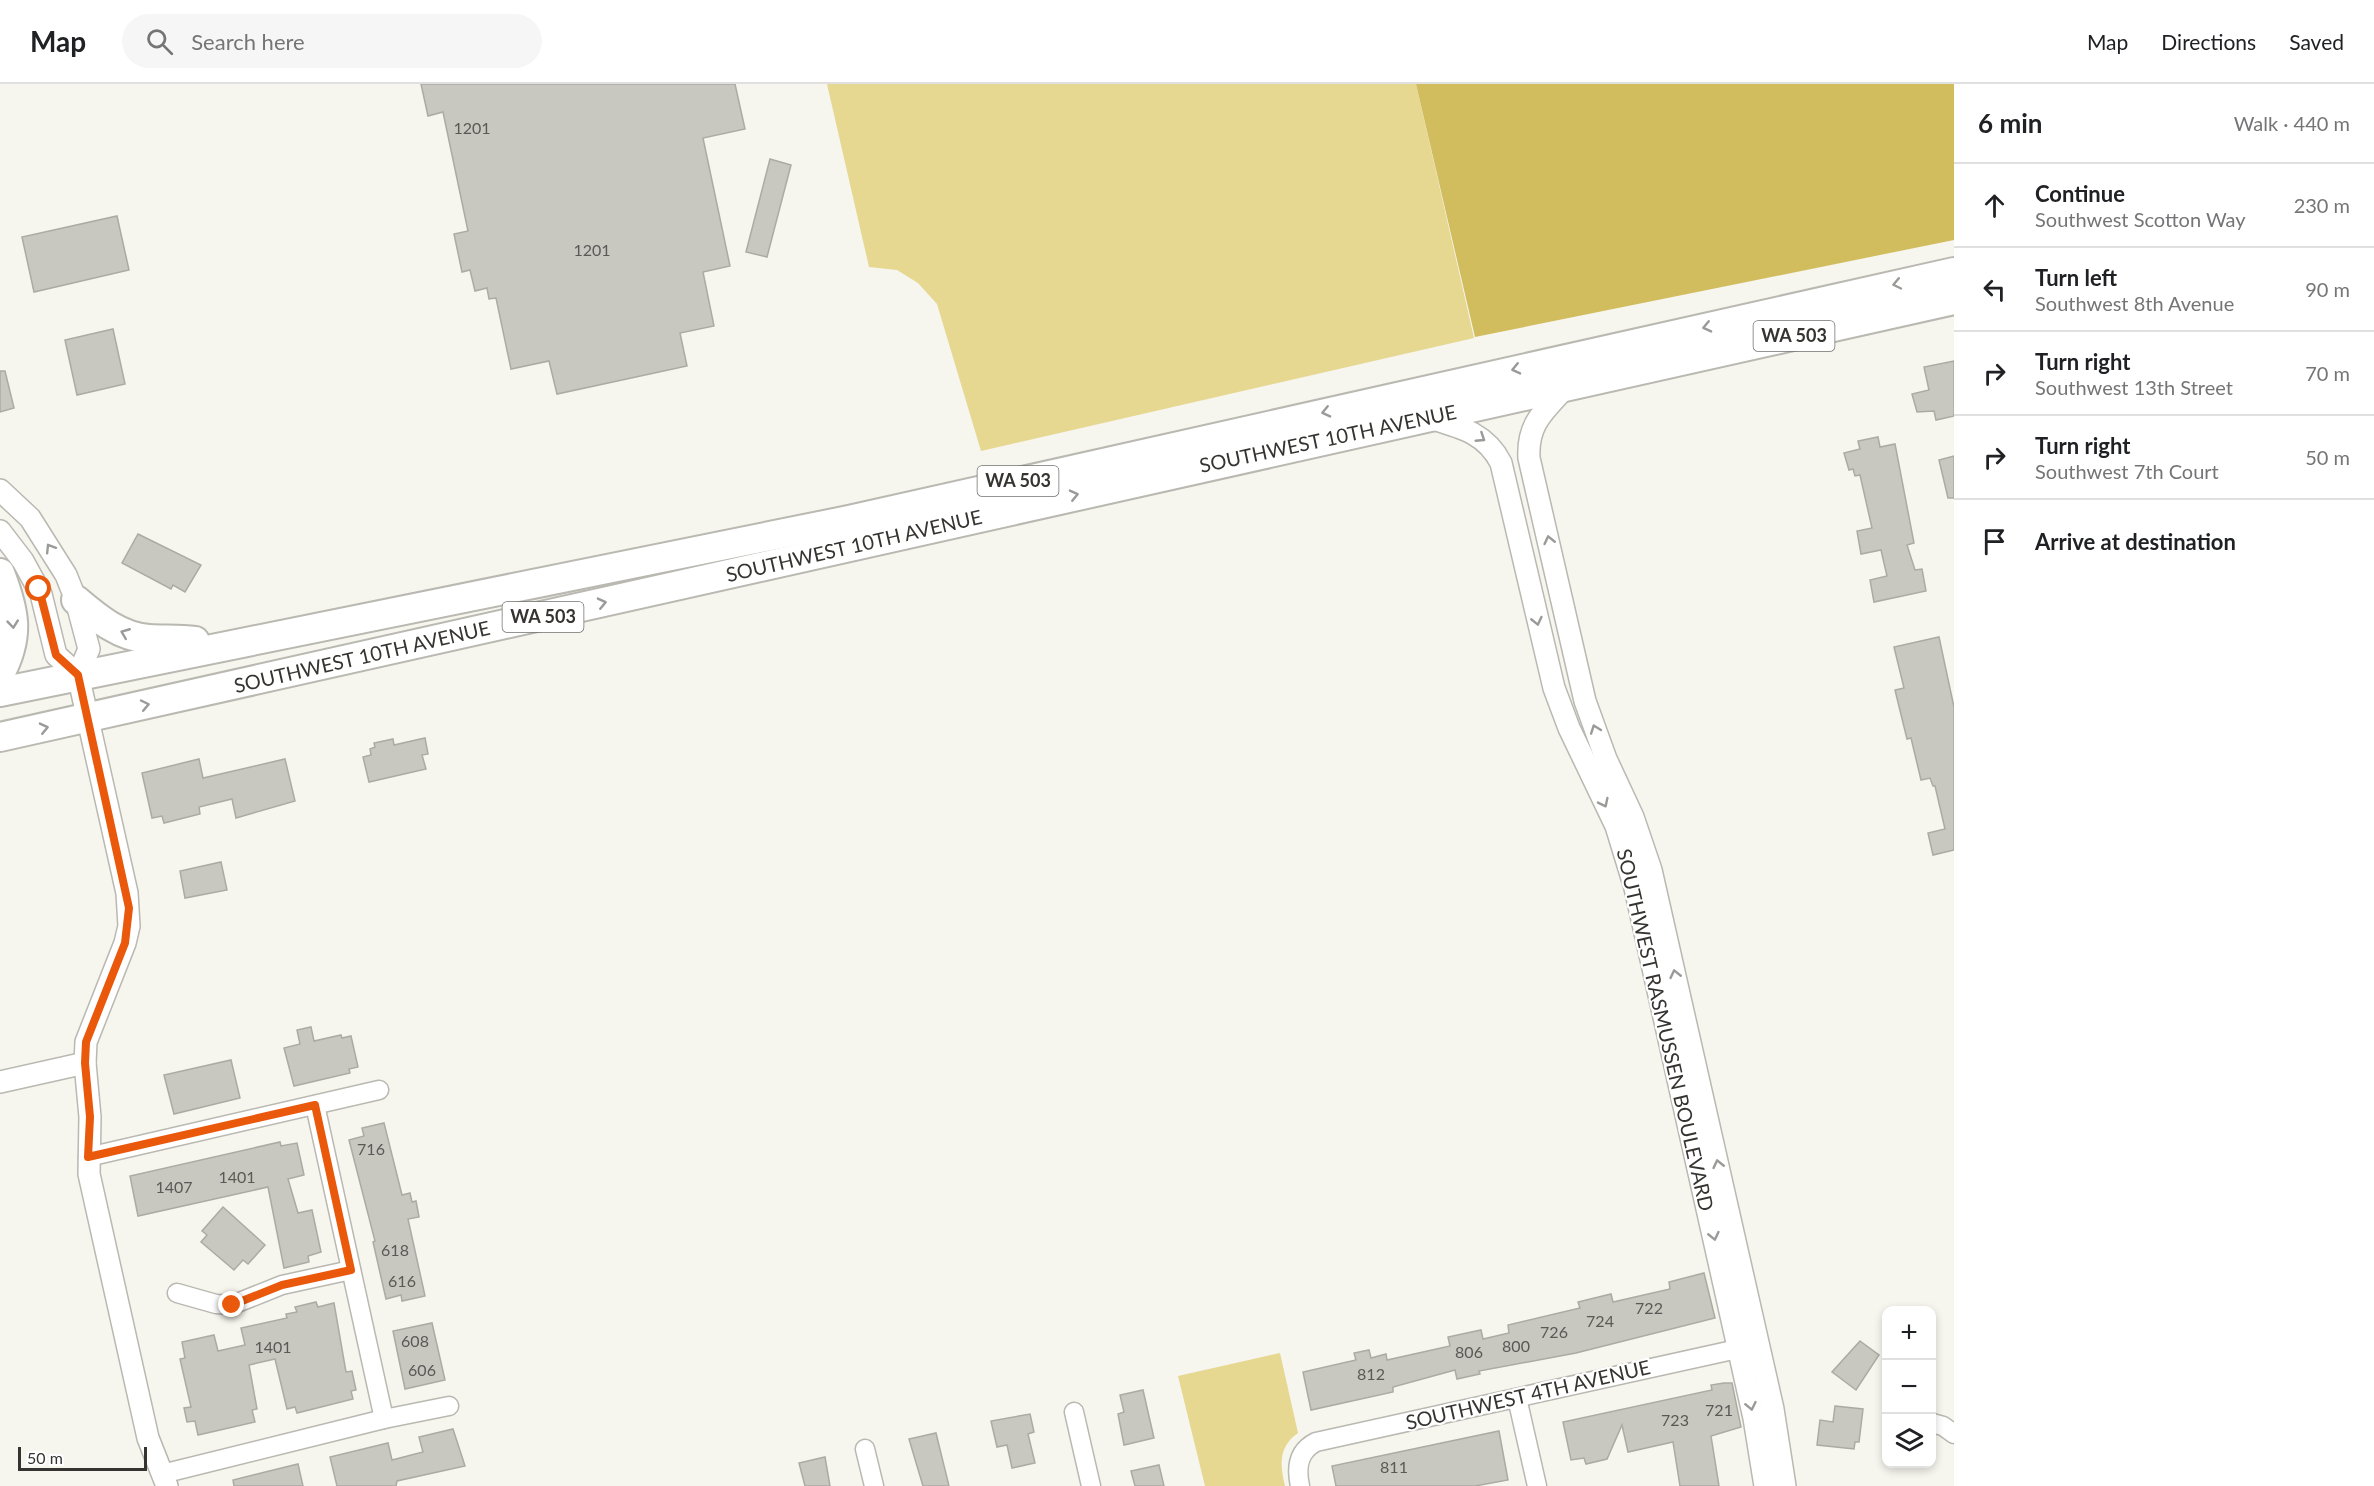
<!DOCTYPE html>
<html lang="en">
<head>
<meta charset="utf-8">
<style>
	:root { --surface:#fff; --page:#f6f6f6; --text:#202124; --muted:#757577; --line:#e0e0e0 }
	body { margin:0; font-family:Lato,sans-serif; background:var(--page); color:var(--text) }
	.controls { position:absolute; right:18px; bottom:18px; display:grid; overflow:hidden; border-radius:12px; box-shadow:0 3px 9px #0003 }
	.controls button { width:54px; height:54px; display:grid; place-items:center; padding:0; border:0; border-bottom:2px solid var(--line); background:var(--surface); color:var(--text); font:30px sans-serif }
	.scale { position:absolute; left:18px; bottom:15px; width:129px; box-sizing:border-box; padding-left:6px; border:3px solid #353431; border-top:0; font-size:16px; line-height:21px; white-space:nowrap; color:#353431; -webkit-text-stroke:4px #fff; paint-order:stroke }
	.stop { position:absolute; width:18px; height:18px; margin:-14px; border:4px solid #ea580c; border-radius:50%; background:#fff }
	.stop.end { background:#ea580c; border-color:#fff; box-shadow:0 2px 6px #0008 }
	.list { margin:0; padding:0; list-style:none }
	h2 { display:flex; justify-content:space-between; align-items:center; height:78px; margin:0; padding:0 24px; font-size:26px }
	h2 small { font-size:20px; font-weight:400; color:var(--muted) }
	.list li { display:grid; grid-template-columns:39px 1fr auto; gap:18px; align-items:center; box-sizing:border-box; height:84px; padding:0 24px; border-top:2px solid var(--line) }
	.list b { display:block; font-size:22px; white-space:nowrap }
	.list p { margin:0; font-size:20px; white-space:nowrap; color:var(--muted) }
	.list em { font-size:20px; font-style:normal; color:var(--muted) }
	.icon { flex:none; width:33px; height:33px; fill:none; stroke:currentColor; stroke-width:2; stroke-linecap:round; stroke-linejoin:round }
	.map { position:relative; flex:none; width:1954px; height:1402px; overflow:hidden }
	header { display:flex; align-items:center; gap:36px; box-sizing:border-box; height:84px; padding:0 30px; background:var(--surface); border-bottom:2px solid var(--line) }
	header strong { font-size:28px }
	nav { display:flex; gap:33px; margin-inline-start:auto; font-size:21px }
	.search { width:420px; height:54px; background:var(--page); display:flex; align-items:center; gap:15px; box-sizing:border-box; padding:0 21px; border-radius:33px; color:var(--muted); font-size:22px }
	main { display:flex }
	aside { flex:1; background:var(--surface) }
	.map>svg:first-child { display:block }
	.green { fill:#e6d791 }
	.forest { fill:#d1bd5e }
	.building { fill:#c8c7c0; stroke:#acaaa4; stroke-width:1.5 }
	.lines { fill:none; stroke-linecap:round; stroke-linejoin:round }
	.minor-casing { stroke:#b9b8b1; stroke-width:21 }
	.tertiary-casing { stroke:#b9b8b1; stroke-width:24 }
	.trunk-casing { stroke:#b9b8b1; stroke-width:32 }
	.minor { stroke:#fff; stroke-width:18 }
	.tertiary { stroke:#fff; stroke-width:21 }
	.trunk { stroke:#fff; stroke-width:28 }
	.oneway { stroke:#9a9a98 }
	.route { stroke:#ea580c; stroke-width:8 }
	.labels { text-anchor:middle; stroke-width:4.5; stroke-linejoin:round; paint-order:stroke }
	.number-label { font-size:16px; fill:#5a5955 }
	.shield { fill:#fff; stroke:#72716f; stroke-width:1.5 }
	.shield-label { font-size:18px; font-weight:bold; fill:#353431 }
	.street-label { font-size:20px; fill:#353431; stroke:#fff }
</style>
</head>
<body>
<header>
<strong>Map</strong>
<div class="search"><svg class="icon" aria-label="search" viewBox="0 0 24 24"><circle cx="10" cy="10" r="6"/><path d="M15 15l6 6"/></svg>Search here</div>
<nav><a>Map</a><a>Directions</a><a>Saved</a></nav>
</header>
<main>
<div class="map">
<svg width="1954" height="1402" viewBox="0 0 1954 1402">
	<rect width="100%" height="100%" fill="#f6f5ee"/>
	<!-- green -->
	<g class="green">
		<path d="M827 0H1416L1474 254 981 367 937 220 918 199 897 186 869 183Z"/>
		<path d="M1280 1269 1298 1349C1278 1363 1280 1381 1285 1402H1205L1178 1292Z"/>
	</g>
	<!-- forest -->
	<path class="forest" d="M1416 0H1954V156L1475 253Z"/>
	<!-- building -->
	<g class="building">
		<path d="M421 0H735L745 45 703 54 730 182 703 188 714 242 680 249 687 282 557 310 549 277 511 285 496 214 489 215 487 204 475 207 470 186 462 188 454 150 468 147 443 28 428 32Z"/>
		<path d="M770 75 791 81 767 173 746 168Z"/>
		<path d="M117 132 129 186 34 208 22 153Z"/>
		<path d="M113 245 125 300 77 311 65 256Z"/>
		<path d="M1954 277V332L1936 336 1934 327 1917 328 1912 310 1929 306 1924 283Z"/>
		<path d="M0 287H5L14 324 0 328Z"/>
		<path d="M1878 353 1880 363 1895 360 1914 459 1907 461 1915 486 1922 485 1926 507 1874 518 1870 496 1887 492 1881 466 1861 470 1857 447 1872 444 1860 391 1855 392 1853 385 1849 386 1844 369 1860 365 1858 357Z"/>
		<path d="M1954 372V414H1948L1939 376Z"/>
		<path d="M138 450 201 481 185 508 173 501 171 505 122 479Z"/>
		<path d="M1939 553 1954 623V766L1933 771 1928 749 1945 745 1935 702H1933L1930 694 1921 696 1911 654 1907 655 1895 606 1904 604 1894 563Z"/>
		<path d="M425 654 428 670 422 671 426 685 369 698 363 673 371 671 370 665 375 663 374 659 393 655 394 661Z"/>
		<path d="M199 675 203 694 285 675 295 717 236 734 232 715 199 723 200 730 164 739 162 732 152 734 142 689Z"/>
		<path d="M221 778 227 806 185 814 180 787Z"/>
		<path d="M311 943 314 957 341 951 342 954 351 952 358 983 349 985 350 989 294 1002 284 964 300 960 297 946Z"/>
		<path d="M231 976 240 1014 174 1030 164 991Z"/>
		<path d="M384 1039 402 1111 410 1109 412 1118 416 1117 419 1133 408 1135 425 1212 402 1217 401 1211 386 1215 373 1158 375 1157 349 1056 364 1052 362 1044Z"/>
		<path d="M280 1058 281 1062 297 1059 304 1091 288 1095 298 1129 312 1126 321 1168 308 1172 309 1178 284 1184 268 1103 138 1132 130 1092Z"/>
		<path d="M223 1123 265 1161 248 1180 243 1176 234 1186 201 1158 207 1151 202 1147Z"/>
		<path d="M1704 1189 1715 1234 1576 1269 1479 1287 1480 1290 1457 1295 1455 1286 1393 1303V1308L1311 1326 1303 1288 1356 1276 1354 1269 1369 1266 1371 1274 1386 1270 1387 1276 1450 1262 1448 1253 1481 1246 1483 1255 1509 1249 1508 1241 1580 1224 1578 1218 1611 1210 1613 1218 1670 1205 1669 1198Z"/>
		<path d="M316 1218 318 1223 334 1219 346 1288 352 1287 356 1306 351 1307 353 1315 297 1329 295 1323 287 1325 275 1275 249 1281 257 1325 252 1326 255 1338 198 1351 195 1337 187 1338 184 1324 191 1323 180 1275 185 1274 182 1258 214 1251 218 1267 245 1261 241 1244 287 1234 286 1230 297 1228 295 1223Z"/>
		<path d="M432 1239 445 1296 405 1305 393 1247Z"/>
		<path d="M1860 1257 1879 1271 1856 1306 1832 1288Z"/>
		<path d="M1724 1299H1732L1741 1343 1711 1352 1719 1402H1680L1673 1358 1628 1368 1622 1341 1607 1375 1586 1380 1584 1374 1571 1376 1563 1338 1712 1306 1711 1301Z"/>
		<path d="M1143 1306 1154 1354 1124 1361 1118 1330 1124 1328 1120 1311Z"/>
		<path d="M1835 1322 1863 1325 1859 1358H1855L1854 1365 1817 1361 1820 1336 1833 1338Z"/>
		<path d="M1030 1330 1034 1348 1028 1350 1035 1379 1012 1384 1007 1361 997 1363 991 1337Z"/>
		<path d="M453 1345 465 1382 397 1397 396 1402H337L330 1373 388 1359 392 1376 423 1368 419 1353Z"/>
		<path d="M1499 1347 1508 1396 1475 1402H1336L1332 1382Z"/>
		<path d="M936 1349 949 1402H923L909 1355Z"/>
		<path d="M825 1373 830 1402H805L799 1379Z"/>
		<path d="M298 1380 303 1402H234L233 1396Z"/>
		<path d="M1159 1381 1164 1402H1135L1131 1387Z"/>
	</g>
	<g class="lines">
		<!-- minor casing -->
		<g class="minor-casing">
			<g id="minor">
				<path d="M315 1021 384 1335"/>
				<path d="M88 1073 379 1006"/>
				<path d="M177 1209 216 1220 232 1221 282 1201 351 1186"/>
				<path d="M1517 1314 1537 1402"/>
				<path d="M1074 1328 1091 1402"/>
				<path d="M1932 1339 1943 1342 1954 1350"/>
				<path d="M865 1365 874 1402"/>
				<path d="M162 1390 384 1335 449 1322"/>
				<path d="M1300 1402C1296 1384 1298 1367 1316 1358L1751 1262"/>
			</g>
		</g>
		<!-- tertiary casing -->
		<g class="tertiary-casing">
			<g id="tertiary">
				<path d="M1565 304C1544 327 1527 340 1529 374L1585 617 1606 675 1633 733 1651 786 1773 1325 1785 1402"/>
				<path d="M1429 334C1460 343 1486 349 1501 379L1554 604 1569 644 1616 742 1635 804 1754 1334 1765 1402"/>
				<path d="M0 406 30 434 66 491 76 516 89 565 78 591"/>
				<path d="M0 447 23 477 41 510 56 571 78 591 127 809 129 842 125 859 86 958 85 979 90 1033 89 1090 148 1354 167 1402"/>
				<path d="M0 998 85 979"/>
			</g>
		</g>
		<!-- trunk casing -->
		<g class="trunk-casing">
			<g id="trunk">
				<path d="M0 489C15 528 20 552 0 590"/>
				<path d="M76 516C97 534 120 553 149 555 165 556 179 555 195 557"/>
				<path d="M0 608 849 436 1954 188"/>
				<path d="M0 653 1954 216"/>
			</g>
		</g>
		<!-- minor -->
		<use href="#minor" class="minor"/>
		<!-- tertiary -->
		<use href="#tertiary" class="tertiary"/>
		<!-- trunk -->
		<use href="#trunk" class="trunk"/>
	</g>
	<!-- one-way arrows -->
	<defs><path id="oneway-chevron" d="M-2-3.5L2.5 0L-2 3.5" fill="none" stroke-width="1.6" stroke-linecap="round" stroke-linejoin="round" transform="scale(1.5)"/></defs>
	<g class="oneway">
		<use href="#oneway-chevron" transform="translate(1897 200) rotate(168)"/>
		<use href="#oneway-chevron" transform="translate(1707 243) rotate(167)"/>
		<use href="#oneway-chevron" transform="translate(1516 285) rotate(167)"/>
		<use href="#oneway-chevron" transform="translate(1326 328) rotate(167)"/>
		<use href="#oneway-chevron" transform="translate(1481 354) rotate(33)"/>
		<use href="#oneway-chevron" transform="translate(1074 411) rotate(-13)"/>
		<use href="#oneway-chevron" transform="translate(1549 456) rotate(-103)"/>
		<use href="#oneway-chevron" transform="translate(50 464) rotate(-122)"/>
		<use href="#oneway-chevron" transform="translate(602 519) rotate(-13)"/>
		<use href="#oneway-chevron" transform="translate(1537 537) rotate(77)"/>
		<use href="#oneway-chevron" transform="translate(13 540) rotate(84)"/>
		<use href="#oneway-chevron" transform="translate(125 549) rotate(-158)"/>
		<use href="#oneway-chevron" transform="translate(145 621) rotate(-12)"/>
		<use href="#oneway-chevron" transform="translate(44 644) rotate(-13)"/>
		<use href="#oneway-chevron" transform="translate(1595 645) rotate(-110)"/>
		<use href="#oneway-chevron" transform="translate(1604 719) rotate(64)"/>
		<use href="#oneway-chevron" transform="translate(1675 890) rotate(-103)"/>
		<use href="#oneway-chevron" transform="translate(1718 1080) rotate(-103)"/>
		<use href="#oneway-chevron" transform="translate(1714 1152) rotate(77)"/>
		<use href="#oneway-chevron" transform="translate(1751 1322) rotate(78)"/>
	</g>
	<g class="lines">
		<!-- route -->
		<path class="route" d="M39 505 56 571 78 591 129 824 125 859 86 958 85 979 90 1033 88 1073 315 1021 351 1186 282 1201 232 1221"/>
	</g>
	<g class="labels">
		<!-- number labels -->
		<g class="number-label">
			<text x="472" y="50">1201</text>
			<text x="592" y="172">1201</text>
			<text x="371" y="1071">716</text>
			<text x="237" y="1099">1401</text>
			<text x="174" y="1109">1407</text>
			<text x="395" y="1172">618</text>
			<text x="402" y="1203">616</text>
			<text x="1649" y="1230">722</text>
			<text x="1600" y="1243">724</text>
			<text x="1554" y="1254">726</text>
			<text x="415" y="1263">608</text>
			<text x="1516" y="1268">800</text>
			<text x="273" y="1269">1401</text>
			<text x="1469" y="1274">806</text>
			<text x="422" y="1292">606</text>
			<text x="1371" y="1296">812</text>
			<text x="1719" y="1332">721</text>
			<text x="1675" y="1342">723</text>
			<text x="1394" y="1389">811</text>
		</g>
		<!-- shield labels -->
		<g class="shield">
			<rect x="1753.5" y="237" width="81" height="30" rx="4.5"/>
			<rect x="977.5" y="382" width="81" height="30" rx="4.5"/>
			<rect x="502.5" y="518" width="81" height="30" rx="4.5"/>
		</g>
		<g class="shield-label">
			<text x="1794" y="258">WA 503</text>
			<text x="1018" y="403">WA 503</text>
			<text x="543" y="539">WA 503</text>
		</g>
		<!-- street labels -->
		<g class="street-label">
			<text transform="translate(1328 355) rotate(-12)" y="7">SOUTHWEST 10TH AVENUE</text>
			<text transform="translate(854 462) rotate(-13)" y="7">SOUTHWEST 10TH AVENUE</text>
			<text transform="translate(362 573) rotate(-13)" y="7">SOUTHWEST 10TH AVENUE</text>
			<text transform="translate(1665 946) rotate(77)" y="7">SOUTHWEST RASMUSSEN BOULEVARD</text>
			<text transform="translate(1528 1311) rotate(-13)" y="7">SOUTHWEST 4TH AVENUE</text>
		</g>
	</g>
</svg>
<div class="controls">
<button>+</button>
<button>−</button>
<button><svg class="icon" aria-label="layers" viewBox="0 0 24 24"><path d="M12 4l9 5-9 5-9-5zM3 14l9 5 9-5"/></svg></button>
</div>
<div class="scale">50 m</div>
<div class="stop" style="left:39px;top:505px"></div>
<div class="stop end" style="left:232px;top:1221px"></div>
</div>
<aside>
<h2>6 min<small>Walk · 440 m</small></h2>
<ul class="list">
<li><svg class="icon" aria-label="ahead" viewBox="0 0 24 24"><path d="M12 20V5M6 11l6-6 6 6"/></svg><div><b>Continue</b><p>Southwest Scotton Way</p></div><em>230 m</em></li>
<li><svg class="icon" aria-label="left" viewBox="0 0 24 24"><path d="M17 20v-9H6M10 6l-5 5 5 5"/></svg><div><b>Turn left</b><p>Southwest 8th Avenue</p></div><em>90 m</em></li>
<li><svg class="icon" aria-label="right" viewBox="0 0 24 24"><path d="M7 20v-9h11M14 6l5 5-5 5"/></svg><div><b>Turn right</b><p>Southwest 13th Street</p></div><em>70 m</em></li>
<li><svg class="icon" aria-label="right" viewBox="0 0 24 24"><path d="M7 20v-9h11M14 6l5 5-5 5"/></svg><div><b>Turn right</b><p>Southwest 7th Court</p></div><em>50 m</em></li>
<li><svg class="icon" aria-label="arrive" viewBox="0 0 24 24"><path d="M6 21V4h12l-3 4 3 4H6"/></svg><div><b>Arrive at destination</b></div></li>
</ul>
</aside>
</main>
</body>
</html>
